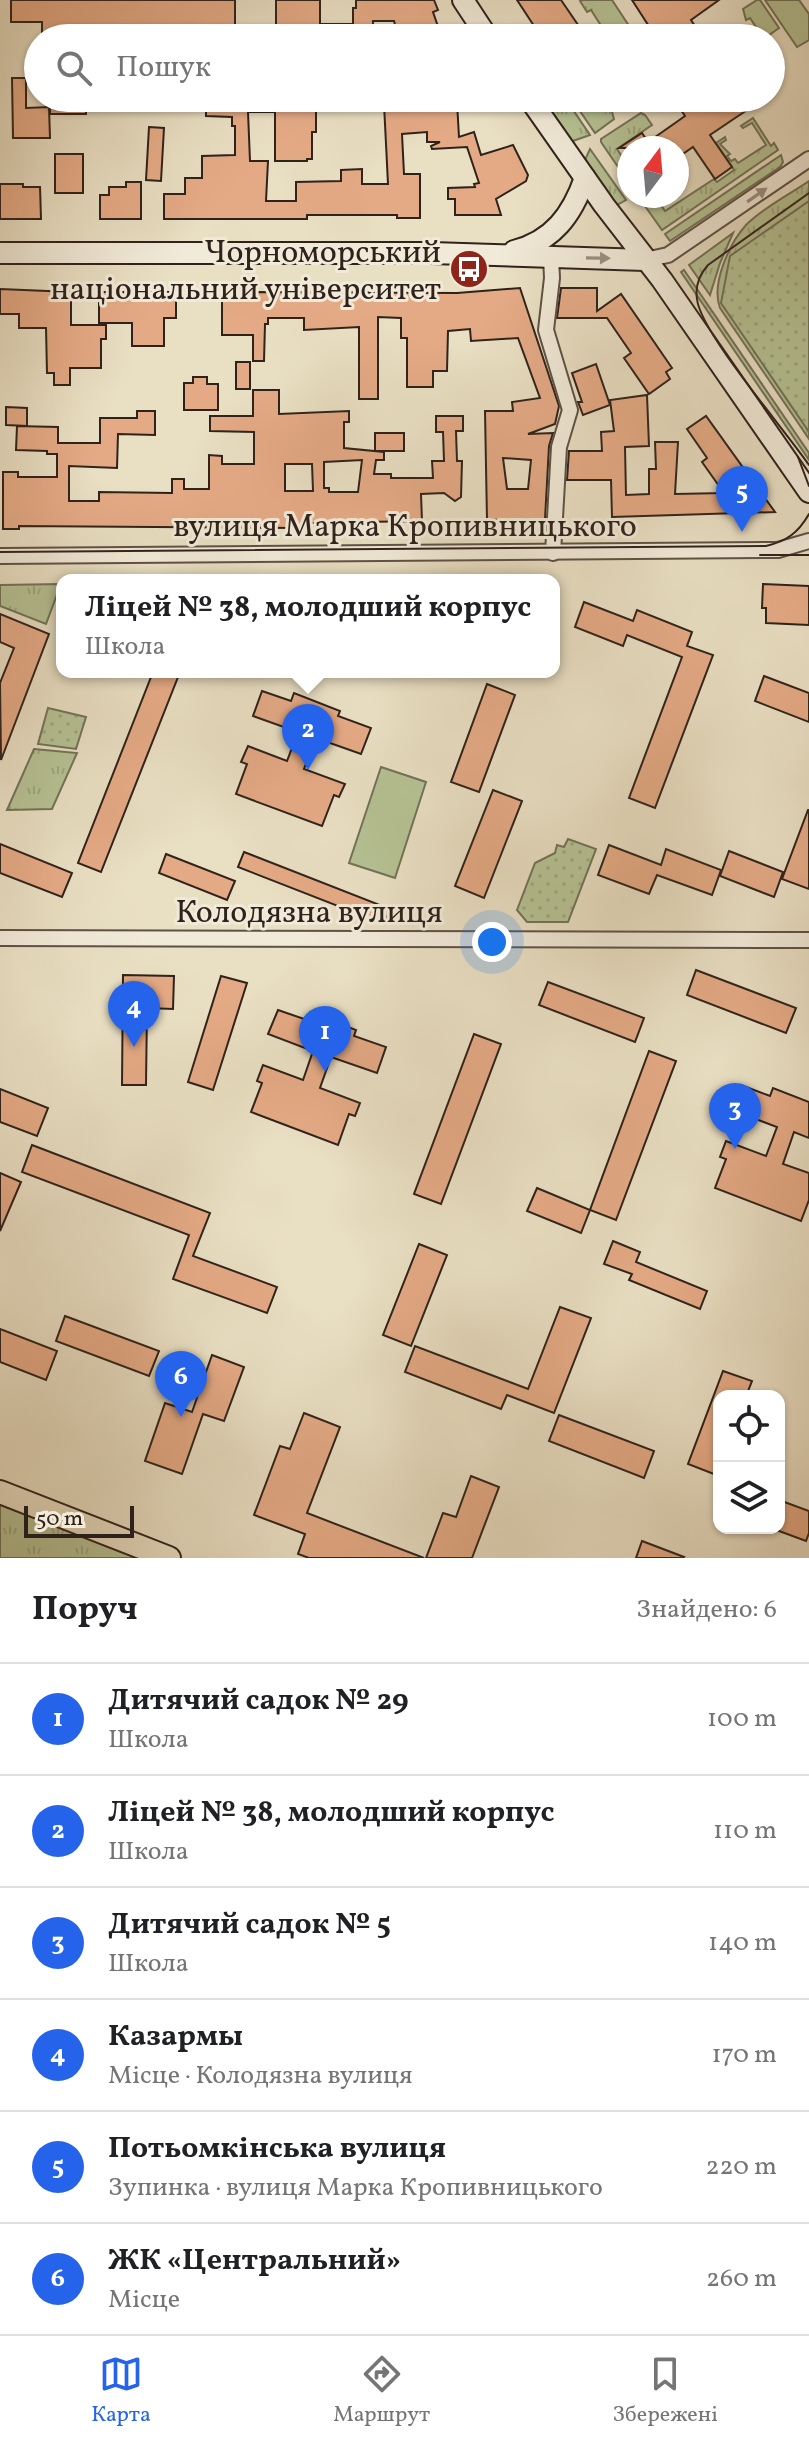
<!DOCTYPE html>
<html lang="uk">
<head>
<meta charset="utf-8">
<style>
	:root { --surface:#fff; --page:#f2f2f2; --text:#202124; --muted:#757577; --line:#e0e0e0; --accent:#2563eb }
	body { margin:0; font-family:Vollkorn,serif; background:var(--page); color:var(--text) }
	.controls { position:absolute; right:24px; bottom:24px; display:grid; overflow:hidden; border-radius:16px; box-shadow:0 2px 6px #0004 }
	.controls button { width:72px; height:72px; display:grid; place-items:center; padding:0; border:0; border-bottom:2px solid var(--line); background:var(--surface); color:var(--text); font:40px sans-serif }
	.compass { position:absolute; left:617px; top:136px; width:72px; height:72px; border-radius:50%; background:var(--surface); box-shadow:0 2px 6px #0004; rotate:16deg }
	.scale { position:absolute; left:24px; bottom:20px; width:110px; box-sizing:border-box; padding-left:8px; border:4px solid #2f221c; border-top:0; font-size:22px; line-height:28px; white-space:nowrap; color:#2f221c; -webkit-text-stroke:6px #f1ead8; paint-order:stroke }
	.you { position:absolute; left:492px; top:942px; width:28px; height:28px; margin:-20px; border:6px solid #fff; border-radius:50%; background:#1a73e8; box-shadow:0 0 0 12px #1a73e833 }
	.badge { display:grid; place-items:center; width:52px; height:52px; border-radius:50%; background:var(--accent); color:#fff; font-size:26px; font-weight:700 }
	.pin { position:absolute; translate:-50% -66px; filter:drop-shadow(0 2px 4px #0008) }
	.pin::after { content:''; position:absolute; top:42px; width:28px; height:24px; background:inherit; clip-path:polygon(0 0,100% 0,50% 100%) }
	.popup { position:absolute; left:56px; top:574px; width:504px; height:104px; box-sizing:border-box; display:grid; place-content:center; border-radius:16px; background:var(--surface); filter:drop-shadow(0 2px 6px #0005); font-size:26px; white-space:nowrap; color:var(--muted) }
	.popup b { font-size:30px; color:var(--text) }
	.popup::after { content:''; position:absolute; left:50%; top:100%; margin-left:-16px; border:16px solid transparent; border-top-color:var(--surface) }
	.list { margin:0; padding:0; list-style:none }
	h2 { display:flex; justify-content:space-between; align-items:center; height:104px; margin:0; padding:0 32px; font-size:34px }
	h2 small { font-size:26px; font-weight:400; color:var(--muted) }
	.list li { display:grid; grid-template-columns:52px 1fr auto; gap:24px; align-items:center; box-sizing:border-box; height:112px; padding:0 32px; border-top:2px solid var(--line) }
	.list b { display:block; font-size:30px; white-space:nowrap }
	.list p { margin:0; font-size:26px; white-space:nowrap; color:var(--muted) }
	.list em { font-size:26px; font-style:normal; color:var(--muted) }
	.icon { flex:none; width:44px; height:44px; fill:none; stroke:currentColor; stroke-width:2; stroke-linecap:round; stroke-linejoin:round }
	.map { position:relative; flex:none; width:809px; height:1558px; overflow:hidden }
	.search { position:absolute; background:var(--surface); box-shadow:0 2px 6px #0004; left:24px; right:24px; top:24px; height:88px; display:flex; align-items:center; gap:20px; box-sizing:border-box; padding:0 28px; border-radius:44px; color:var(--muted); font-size:30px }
	.sheet { height:776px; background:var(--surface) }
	nav { display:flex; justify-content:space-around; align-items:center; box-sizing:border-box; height:112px; border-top:2px solid var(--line); background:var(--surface); font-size:22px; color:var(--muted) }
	nav a { display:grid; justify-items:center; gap:4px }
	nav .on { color:var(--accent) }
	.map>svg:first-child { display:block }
	.grass { fill:url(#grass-tufts); stroke:#727258; stroke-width:2 }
	.park { fill:url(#park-dots); stroke:#727258; stroke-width:2 }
	.garden { fill:#b6c294; stroke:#727258; stroke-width:2 }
	.building { fill:#e4aa85; stroke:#2f221c; stroke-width:2; fill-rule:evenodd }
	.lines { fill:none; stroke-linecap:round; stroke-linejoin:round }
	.street-casing { stroke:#5e5146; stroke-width:18 }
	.secondary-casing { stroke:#2f221c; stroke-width:24 }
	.primary-casing { stroke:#2f221c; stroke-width:26 }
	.street { stroke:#f1ead8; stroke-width:14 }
	.secondary { stroke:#f1ead8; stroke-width:20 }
	.primary { stroke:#e9dfc3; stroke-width:22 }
	.tram { stroke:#2f221c; stroke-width:2 }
	.oneway { fill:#9a9083 }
	.labels { text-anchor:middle; stroke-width:6; stroke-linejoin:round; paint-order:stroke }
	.poi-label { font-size:32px; fill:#2f221c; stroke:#f1ead8; text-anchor:end }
	.street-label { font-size:32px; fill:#2f221c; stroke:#f1ead8 }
</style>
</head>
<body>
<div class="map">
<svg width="809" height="1558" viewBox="0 0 809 1558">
	<defs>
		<pattern id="grass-tufts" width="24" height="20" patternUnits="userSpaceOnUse" patternTransform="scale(2)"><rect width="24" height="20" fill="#b6c294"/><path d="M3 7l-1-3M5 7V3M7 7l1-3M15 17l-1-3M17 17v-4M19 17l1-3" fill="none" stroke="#9da67f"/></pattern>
		<pattern id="park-dots" width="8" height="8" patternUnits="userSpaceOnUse" patternTransform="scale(2)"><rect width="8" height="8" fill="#b6c294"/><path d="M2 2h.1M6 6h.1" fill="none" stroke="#9da67f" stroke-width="1.8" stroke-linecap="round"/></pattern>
	</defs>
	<rect width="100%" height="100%" fill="#e9dfc3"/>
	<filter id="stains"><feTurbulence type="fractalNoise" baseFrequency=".0025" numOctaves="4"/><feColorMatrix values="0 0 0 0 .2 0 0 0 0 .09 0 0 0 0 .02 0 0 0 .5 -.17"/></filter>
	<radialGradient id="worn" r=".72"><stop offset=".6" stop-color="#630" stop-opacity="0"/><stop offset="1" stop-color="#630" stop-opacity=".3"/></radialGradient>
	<!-- grass -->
	<g class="grass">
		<path d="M582 0H612L637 38H609L591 10 587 12 580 1Z"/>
		<path d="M757 0H760L779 28 765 38H759L762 36 750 18 746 20 743 9Z"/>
		<path d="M556 98H565L590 135 570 142 545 106Z"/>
		<path d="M571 98H599L612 112 614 119 595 133Z"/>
		<path d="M641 113 645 115 652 125 617 149 629 167V183L601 142V139Z"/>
		<path d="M753 118 771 146 774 143 778 150 662 230 638 196H655L665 211 714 179 717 182 734 170 716 143 725 137 726 140 720 144 730 154 727 156 731 161 735 159 738 163 766 145 752 123 743 128 741 126Z"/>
		<path d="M590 149 626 200 617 205 584 162Z"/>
		<path d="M781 155 783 162 780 167 670 241 665 234Z"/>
		<path d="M809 181V439L720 308C711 284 729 244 746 225 761 209 790 194 809 181Z"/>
		<path d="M733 233 720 263 710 295 689 265Z"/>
		<path d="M684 270 809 453V460L681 272Z"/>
		<path d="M61 584 46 624 0 606V585Z"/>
		<path d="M34 749 77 753 52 809 7 810Z"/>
		<path d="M0 1503 142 1558H0Z"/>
	</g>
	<!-- park -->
	<g class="park">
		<path d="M809 201V432L721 303 730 256Z"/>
		<path d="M48 708 86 717 76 749 38 744Z"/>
		<path d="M568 839 596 849 568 922H527L517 910 535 863 555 853 557 845 564 847Z"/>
	</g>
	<!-- garden -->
	<g class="garden">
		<path d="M765 0H799L809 14V40L797 47Z"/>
		<path d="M381 767 426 782 395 878 349 863Z"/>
	</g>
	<!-- building -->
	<g class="building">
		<path d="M11 0H235V25H204V29L180 30V38H42V22H11Z"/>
		<path d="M276 0H320V24H353V8H356V0H434L438 10 433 12 442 38H399L394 21H373V38H276Z"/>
		<path d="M517 0H561L587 38H542Z"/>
		<path d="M632 0H719L691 20 703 38H662L657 32 654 34Z"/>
		<path d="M12 78H26V108L49 107 50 138H13Z"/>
		<path d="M290 98V107H316V132H312V159H307V161H275V112H248L250 161H268L266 201H296V182L341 181V170L362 169V184H388L384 104H389V98H447V103L457 102 459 137 474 132 481 155 513 145 528 175 526 181 496 199 501 215H455V199H448V188L475 187 474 184 479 183 467 147 432 149 431 146 440 142H427V132L402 134 404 174H420V218H397V215H307V219H164V194H185V178H202V156L235 155V126H232V117L206 116V99Z"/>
		<path d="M673 98H739L747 110 710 135 732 167 715 179 693 147 677 158V148H619L642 133 648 142 685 116Z"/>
		<rect x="50" y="100" width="36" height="14"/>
		<path d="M149 127 164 128 161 181 146 180Z"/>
		<rect x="55" y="154" width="28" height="39"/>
		<path d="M126 182H141V219H100V195H109V187H126Z"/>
		<path d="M0 184H23V187H40L41 219H0Z"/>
		<path d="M520 288 559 406 555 424 528 434 553 433 549 446 545 519 487 520 485 411H513L512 402 540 398 518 338 471 341 470 329 448 331 447 371H433V387H407V338H401V318L378 317V399H359V327L304 330V318H268V324H265L264 361H253V335H222V299H254V292L457 293ZM503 458 531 460 528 489H507Z"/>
		<path d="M561 288H597V311L621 294 672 368 666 372 670 379 649 394 624 358 631 353 607 318H557Z"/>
		<path d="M0 289 71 292V325H106V339H101V368H70V385H54V373H47L46 328H19V314H0Z"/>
		<path d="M99 292H176V318H164V346H132V323H99Z"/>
		<rect x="236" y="362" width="14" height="27"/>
		<path d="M596 364 610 405 583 415 578 402H582L572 373Z"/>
		<path d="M193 377H207V384H218V410H184V383H193Z"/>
		<path d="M253 390H279V414L349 411V422H344V448L384 452V460H376L374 474H391V478H433L432 461H444L443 432H436V416H463V431H456L457 461H462L461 497 455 501 444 493 421 494 422 521 303 523V528L19 526V529H3V472H18V477H57V454H47V451L16 450 17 426 58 427V443H100V418H137V411H155V435L118 434 117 468 69 466V501H99V492L172 493V479H184V489H209V455L222 456V464H254V432L210 431V416H253ZM362 460 358 492H329V488H324V462ZM285 464H312L313 491H285Z"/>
		<path d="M647 395 649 446 625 447 626 495 649 494V469H656L655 442H678L675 494 724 493 702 462 707 458 687 429 706 416 775 512 612 517 611 480H567L569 451H602L601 432 614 431 610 400Z"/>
		<path d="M6 407 27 408V426L6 425Z"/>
		<rect x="375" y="433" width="29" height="18"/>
		<path d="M763 584 809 586V625L766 623V608H762Z"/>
		<path d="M584 602 633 621 637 610 692 632 687 646 713 655 655 808 629 798 682 657 627 635 623 646 575 627Z"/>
		<path d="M0 614 49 634 1 760 0 683 14 648 0 642Z"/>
		<path d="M153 672H180L101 872 78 863Z"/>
		<path d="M764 676 809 693V722L755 701Z"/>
		<path d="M487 684 515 695 479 792 451 782Z"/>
		<path d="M262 691 291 701 294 693 340 711 338 716 371 728 361 754 316 738 304 769 345 784 339 797 334 795 322 826 236 794 247 764 241 762 248 746 287 761 298 732 253 716Z"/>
		<path d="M493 790 522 801 484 898 455 886Z"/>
		<path d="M808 810H809V889L782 879Z"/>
		<path d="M0 844 72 873 62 897 0 873Z"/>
		<path d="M609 845 661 865 666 849 721 870 712 895 657 875 649 894 598 875Z"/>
		<path d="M729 851 783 872 774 897 720 876Z"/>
		<path d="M244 852 390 909 384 924 238 867Z"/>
		<path d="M166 854 235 881 227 900 159 873Z"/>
		<path d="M696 970 796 1008 786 1033 687 995Z"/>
		<path d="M123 975 174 976 173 1009 147 1008 146 1085H122Z"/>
		<path d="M221 976 247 983 213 1090 188 1082Z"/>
		<path d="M548 982 644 1018 635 1042 539 1005Z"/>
		<path d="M278 1010 307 1020 310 1012 356 1030 354 1036 386 1047 377 1073 331 1057 320 1088 360 1103 355 1116 349 1114 338 1145 251 1112 262 1083 257 1081 263 1065 303 1080 313 1051 268 1034Z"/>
		<path d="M474 1034 501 1044 441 1204 414 1194Z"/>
		<path d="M649 1051 676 1061 616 1220 590 1210Z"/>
		<path d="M741 1085 770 1096 773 1088 809 1102V1138L794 1132 783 1164 809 1173V1200L801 1221 715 1188 726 1159 720 1157 726 1141 766 1156 777 1127 732 1110Z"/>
		<path d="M0 1089 48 1108 37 1136 0 1122Z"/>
		<path d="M32 1145 210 1213 193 1256 277 1287 267 1313 173 1279 189 1235 22 1172Z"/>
		<path d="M0 1173 21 1182 0 1231Z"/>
		<path d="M537 1188 590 1210 581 1233 527 1211Z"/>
		<path d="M613 1241 640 1252 636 1262 707 1291 700 1309 629 1280 632 1274 604 1264Z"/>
		<path d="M419 1244 447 1255 411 1346 383 1335Z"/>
		<path d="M560 1307 591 1318 554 1413 507 1395 501 1409 405 1372 415 1346 528 1389Z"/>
		<path d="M65 1316 159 1351 149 1376 56 1341Z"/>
		<path d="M0 1329 57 1351 46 1380 0 1362Z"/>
		<path d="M212 1355 244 1367 224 1421 203 1414 182 1474 145 1461 165 1403 192 1412Z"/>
		<path d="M723 1371 752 1381 746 1396H719V1476L688 1464Z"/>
		<path d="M304 1413 340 1427 307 1513 424 1558H309L298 1554 305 1534 254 1515 280 1446 290 1449Z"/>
		<path d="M559 1415 654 1451 644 1478 549 1441Z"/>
		<path d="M471 1476 499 1487 472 1558H426L443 1513 456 1517Z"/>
		<path d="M779 1500 809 1511V1533L806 1541 779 1531Z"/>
		<path d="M642 1541 684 1557 683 1558H636Z"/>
	</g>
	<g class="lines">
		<!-- street casing -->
		<g class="street-casing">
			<g id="street">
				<path d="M551 257 552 278 546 330 570 410 559 447 553 553"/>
				<path d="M645 260 668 255 809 159"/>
				<path d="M0 556 778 550 809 541"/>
				<path d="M0 938 809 940"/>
			</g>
		</g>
		<!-- secondary casing -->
		<g class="secondary-casing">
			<g id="secondary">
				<path d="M463 0 488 38"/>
				<path d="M529 98 604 205 662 280 809 492"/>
				<path d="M514 251C553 241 572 215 585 178"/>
				<path d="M0 253H432L645 260"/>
			</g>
		</g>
		<!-- primary casing -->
		<g class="primary-casing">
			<path id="primary" d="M0 1492 169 1558"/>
		</g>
		<!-- street -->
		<use href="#street" class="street"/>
		<!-- secondary -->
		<use href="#secondary" class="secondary"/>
		<!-- primary -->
		<use href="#primary" class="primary"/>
		<!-- tram -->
		<g class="tram">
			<path d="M809 193 708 265C700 274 695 286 697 299 700 332 786 431 809 465"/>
			<path d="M798 457 809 486"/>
			<path d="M0 552 766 546C787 541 798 533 809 514"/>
			<path d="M760 555H809"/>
		</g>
	</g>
	<!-- one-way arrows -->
	<defs><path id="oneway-solid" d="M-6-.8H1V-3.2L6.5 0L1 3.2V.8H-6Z" transform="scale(2)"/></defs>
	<g class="oneway">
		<use href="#oneway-solid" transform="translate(757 195) rotate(-35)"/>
		<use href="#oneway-solid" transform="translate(598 258) rotate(1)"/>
	</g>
	<!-- icons -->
	<defs>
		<g id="bus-disc" transform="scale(2)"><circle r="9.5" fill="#8f2418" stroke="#f1ead8"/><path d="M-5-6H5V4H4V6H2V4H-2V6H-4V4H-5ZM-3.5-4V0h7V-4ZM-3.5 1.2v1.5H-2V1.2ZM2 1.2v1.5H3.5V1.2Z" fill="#fff"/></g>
	</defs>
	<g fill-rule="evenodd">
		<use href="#bus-disc" x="469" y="269"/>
	</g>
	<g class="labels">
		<!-- poi labels -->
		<g class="poi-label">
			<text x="441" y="262">Чорноморський<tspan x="441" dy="37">національний університет</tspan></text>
		</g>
		<!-- street labels -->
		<g class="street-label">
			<text x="405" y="536">вулиця Марка Кропивницького</text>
			<text x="309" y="922">Колодязна вулиця</text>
		</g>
	</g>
	<rect width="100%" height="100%" filter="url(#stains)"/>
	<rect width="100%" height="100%" fill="url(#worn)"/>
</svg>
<div class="controls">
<button><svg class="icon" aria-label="locate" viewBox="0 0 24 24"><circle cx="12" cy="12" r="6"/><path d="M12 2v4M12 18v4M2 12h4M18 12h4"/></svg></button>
<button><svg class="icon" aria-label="layers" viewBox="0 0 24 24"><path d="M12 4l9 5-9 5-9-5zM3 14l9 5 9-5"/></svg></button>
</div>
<svg class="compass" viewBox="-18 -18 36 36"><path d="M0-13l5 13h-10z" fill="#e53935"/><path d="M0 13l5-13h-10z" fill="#757577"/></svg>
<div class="scale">50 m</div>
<div class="you"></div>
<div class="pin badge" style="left:325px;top:1072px">1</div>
<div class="pin badge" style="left:308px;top:770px">2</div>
<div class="popup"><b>Ліцей № 38, молодший корпус</b>Школа</div>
<div class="pin badge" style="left:735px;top:1149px">3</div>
<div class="pin badge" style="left:134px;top:1047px">4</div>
<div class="pin badge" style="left:742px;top:532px">5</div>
<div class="pin badge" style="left:181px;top:1417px">6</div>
<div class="search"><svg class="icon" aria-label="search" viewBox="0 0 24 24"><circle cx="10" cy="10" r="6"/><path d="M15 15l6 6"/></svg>Пошук</div>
</div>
<section class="sheet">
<h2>Поруч<small>Знайдено: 6</small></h2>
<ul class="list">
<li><span class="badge">1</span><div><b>Дитячий садок № 29</b><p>Школа</p></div><em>100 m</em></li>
<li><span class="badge">2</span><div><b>Ліцей № 38, молодший корпус</b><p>Школа</p></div><em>110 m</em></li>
<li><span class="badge">3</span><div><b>Дитячий садок № 5</b><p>Школа</p></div><em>140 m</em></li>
<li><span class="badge">4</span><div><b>Казармы</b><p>Місце · Колодязна вулиця</p></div><em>170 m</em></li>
<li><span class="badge">5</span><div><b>Потьомкінська вулиця</b><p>Зупинка · вулиця Марка Кропивницького</p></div><em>220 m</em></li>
<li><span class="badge">6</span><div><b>ЖК «Центральний»</b><p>Місце</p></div><em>260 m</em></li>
</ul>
</section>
<nav>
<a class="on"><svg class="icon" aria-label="map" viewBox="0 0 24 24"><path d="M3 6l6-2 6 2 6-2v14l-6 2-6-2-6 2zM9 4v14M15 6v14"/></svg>Карта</a>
<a><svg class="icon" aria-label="directions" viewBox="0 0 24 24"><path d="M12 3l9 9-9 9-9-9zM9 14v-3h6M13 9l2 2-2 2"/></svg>Маршрут</a>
<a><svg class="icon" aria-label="saved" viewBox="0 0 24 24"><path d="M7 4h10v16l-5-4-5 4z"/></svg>Збережені</a>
</nav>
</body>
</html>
